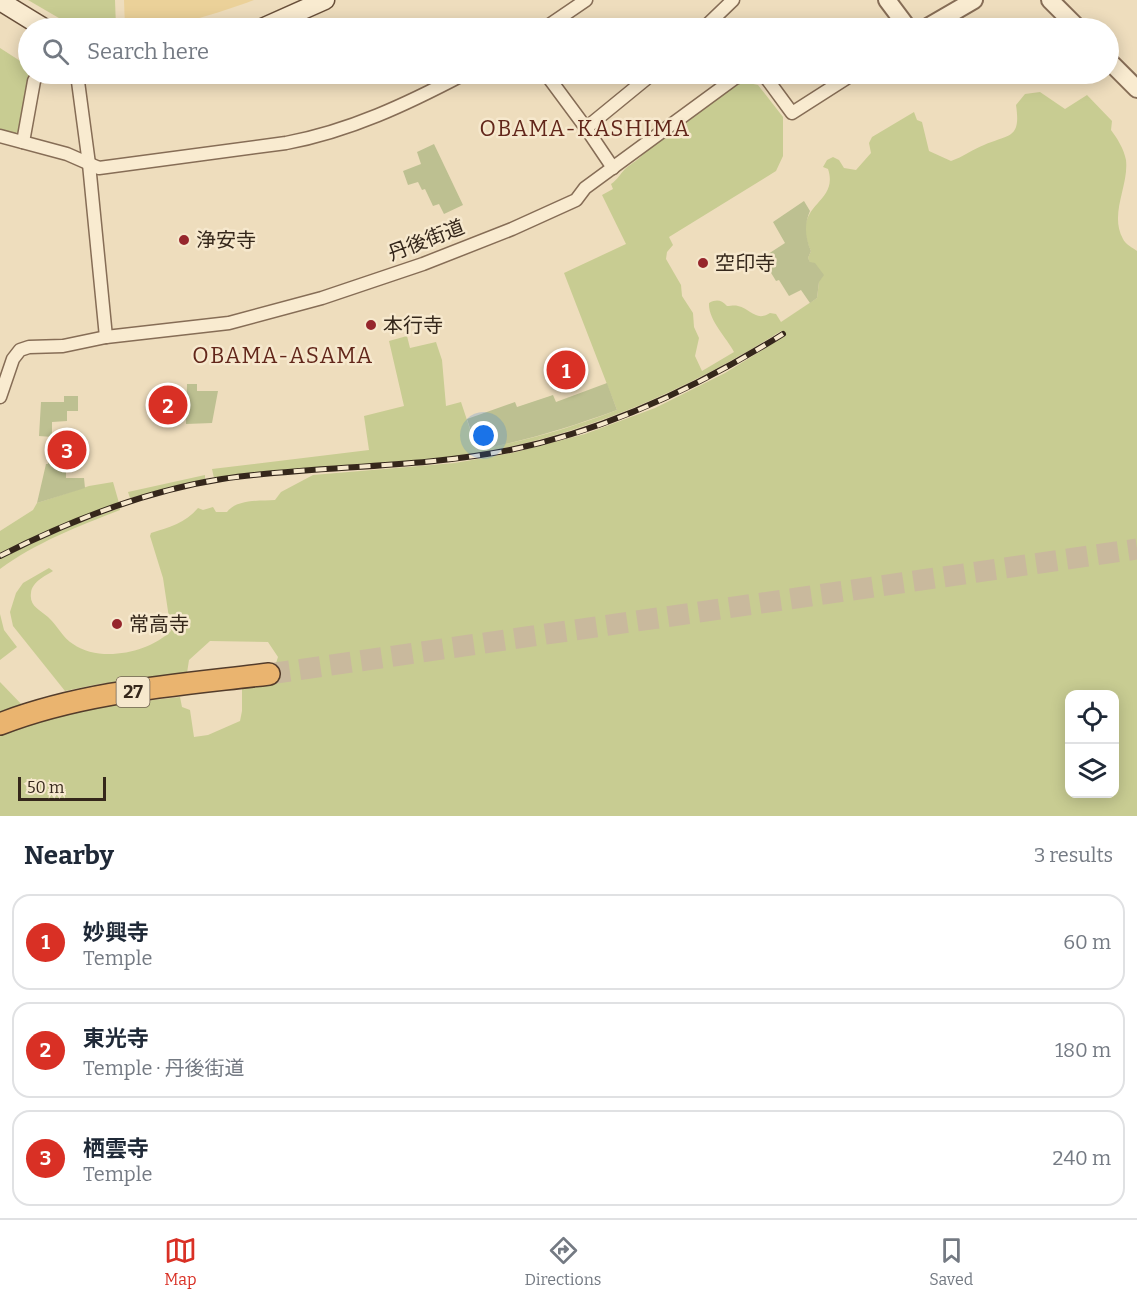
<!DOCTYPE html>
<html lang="en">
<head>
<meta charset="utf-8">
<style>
	:root { --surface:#fff; --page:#f2f2f3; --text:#1f2937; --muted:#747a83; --line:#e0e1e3; --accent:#d93025 }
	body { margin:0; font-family:Bitter,"Noto Sans JP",serif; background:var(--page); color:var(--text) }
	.controls { position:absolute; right:18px; bottom:18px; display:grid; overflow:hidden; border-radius:12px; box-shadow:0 3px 15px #0003 }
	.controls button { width:54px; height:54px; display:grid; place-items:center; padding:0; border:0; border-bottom:2px solid var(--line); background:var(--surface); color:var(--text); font:30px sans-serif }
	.scale { position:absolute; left:18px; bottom:15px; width:88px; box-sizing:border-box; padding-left:6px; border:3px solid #35271b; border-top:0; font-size:16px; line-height:21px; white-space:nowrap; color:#35271b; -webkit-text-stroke:4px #f6e8cd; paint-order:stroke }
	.you { position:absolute; left:484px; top:436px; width:21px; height:21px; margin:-15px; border:4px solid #fff; border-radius:50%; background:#1a73e8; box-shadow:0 0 0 9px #1a73e833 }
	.badge { display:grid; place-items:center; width:39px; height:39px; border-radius:50%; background:var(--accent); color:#fff; font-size:20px; font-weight:700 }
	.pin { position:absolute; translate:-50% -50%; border:3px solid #fff; box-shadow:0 2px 6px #0006 }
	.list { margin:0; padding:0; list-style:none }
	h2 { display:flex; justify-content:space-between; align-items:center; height:78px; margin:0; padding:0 24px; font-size:26px }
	h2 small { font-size:20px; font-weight:400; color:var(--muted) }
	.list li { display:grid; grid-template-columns:39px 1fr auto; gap:18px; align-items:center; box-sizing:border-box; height:96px; margin:0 12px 12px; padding:0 12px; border:2px solid var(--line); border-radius:18px }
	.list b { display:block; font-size:22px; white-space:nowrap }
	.list p { margin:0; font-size:20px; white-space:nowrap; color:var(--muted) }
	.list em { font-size:20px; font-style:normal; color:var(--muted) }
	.icon { flex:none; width:33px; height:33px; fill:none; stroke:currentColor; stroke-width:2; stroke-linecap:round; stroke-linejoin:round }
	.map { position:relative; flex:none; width:1137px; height:816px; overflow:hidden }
	.search { position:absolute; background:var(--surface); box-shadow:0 3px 15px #0003; left:18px; right:18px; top:18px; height:66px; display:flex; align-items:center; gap:15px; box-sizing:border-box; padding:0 21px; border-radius:33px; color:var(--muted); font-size:22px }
	.sheet { height:402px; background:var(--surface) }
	nav { display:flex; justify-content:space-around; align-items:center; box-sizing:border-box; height:84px; border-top:2px solid var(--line); background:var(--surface); font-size:16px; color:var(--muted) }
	nav a { display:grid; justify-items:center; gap:3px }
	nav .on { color:var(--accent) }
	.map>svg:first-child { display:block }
	.green { fill:#c8cc92; fill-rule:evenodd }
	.sand { fill:#ebd199 }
	.cemetery { fill:#bdc091 }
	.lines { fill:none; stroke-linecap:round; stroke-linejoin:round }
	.trunk-tunnel { stroke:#c9b99d; stroke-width:21; stroke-dasharray:21 10; stroke-linecap:butt }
	.minor-casing { stroke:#866d56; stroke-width:15 }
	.tertiary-casing { stroke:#866d56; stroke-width:20 }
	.secondary-casing { stroke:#684f3a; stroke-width:21 }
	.trunk-casing { stroke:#533c2b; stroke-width:24 }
	.minor { stroke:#f9ebd0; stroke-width:12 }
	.tertiary { stroke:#f9ebd0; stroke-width:16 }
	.secondary { stroke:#f9ebd0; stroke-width:18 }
	.trunk { stroke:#eab46f; stroke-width:21 }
	.rail-casing { stroke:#35271b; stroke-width:6 }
	.rail { stroke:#f6e8cd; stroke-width:4; stroke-dasharray:11; stroke-linecap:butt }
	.poi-dot { fill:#96262c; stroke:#f6e8cd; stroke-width:2 }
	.labels { text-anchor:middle; stroke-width:5; stroke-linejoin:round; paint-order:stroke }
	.shield { fill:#f6e8cd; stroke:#6f6150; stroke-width:1.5 }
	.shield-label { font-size:18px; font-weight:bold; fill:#35271b }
	.poi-label { font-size:20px; fill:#35271b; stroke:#f6e8cd; text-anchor:start }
	.street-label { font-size:20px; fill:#35271b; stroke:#f6e8cd }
	.quarter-label { font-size:22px; letter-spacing:1.5px; fill:#62261a; stroke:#f6e8cd }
</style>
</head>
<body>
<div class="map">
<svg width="1137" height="816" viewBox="0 0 1137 816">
	<rect width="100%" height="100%" fill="#eeddbd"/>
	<!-- green -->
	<g class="green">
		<path d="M28 0H115L116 28H76Z"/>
		<path d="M0 48 28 66 29 80 20 131 13 134 0 130Z"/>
		<path d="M739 81 758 85 783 117V156L776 171 669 237 673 245 667 252 666 259 681 285 682 296 693 313 694 327 699 338 695 356 702 371 734 352C726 337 708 320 709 303 717 299 721 300 727 306 731 306 734 305 738 306 751 309 756 322 770 313L776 314 781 322 817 298 819 282 808 258 811 251C789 203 840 205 828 169L823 167 827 160 833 157 839 160 844 168 856 170 871 153 869 143 872 137 914 112 917 120 922 122 929 151 951 161C963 157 973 149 984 145 1010 134 1021 139 1016 105L1025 94 1040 92 1065 109 1087 95 1112 121 1111 130C1117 138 1124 149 1126 160 1129 186 1109 214 1123 239 1125 244 1133 248 1137 251V816H0V735C57 710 119 704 180 697L182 707 190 710 194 737 208 735 240 721 242 711V686L270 681 278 657 268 642 210 641 189 660 187 673 99 684 65 691 13 626 10 612 16 593 23 583 49 568 53 571C45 576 32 582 31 593 29 606 40 610 48 617 57 625 63 638 73 644 100 663 148 653 171 631L163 578 150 536 151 533C170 527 185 523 198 508L203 510 213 507 216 512H227C237 499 260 501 275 500L281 492 313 475 455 463 512 453 585 434 655 408 725 373 785 336 781 331C681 394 571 441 453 457 374 467 293 467 214 478L212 469 369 450 364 416 404 406 389 341 407 336 410 348 436 342 442 360 446 406 461 402 477 450C525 441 571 428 617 410L564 273 626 244 602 195 613 189 611 184C618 179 620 174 625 169 632 163 640 159 645 152ZM1070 694H1114V794H1070Z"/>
		<path d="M205 475V480L130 498 128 492Z"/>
		<path d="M113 482 119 503 70 521 0 553V531L33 510 37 503 89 486Z"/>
		<path d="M120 508V510C79 526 35 543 0 569V559C39 539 79 522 120 508Z"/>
		<path d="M0 614 4 630 17 647 0 660Z"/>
		<path d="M0 682 25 708 0 717Z"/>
	</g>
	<!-- sand -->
	<path class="sand" d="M124 0H254C213 15 168 30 125 28Z"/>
	<!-- cemetery -->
	<g class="cemetery">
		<path d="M434 144 463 205 444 214 439 204 433 206 425 189 422 190 418 182 408 185 403 171 421 164 417 152Z"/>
		<path d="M804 201 810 211C804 224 805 237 811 251L808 258 810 262 815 263 824 275 819 282 817 298 810 303 801 290 789 296 779 280 776 281 762 258 785 243 773 222Z"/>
		<path d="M607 383 617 410C571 427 525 441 477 450L467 419 515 402 517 407 553 395 556 402Z"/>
		<path d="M187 384H197V391H218L212 423 186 424Z"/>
		<path d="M64 396H78V411H67V421L52 422V437L39 436 41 402H64Z"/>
		<path d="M53 451 54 467H66V478H84L85 488 37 503 46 464H48V452Z"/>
	</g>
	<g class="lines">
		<!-- trunk-tunnel -->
		<path class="trunk-tunnel" d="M269 674 1137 549"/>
		<!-- minor casing -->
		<g class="minor-casing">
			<g id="minor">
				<path d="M545 28 586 0"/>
				<path d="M704 28 733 0"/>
				<path d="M77 74 89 164 106 337"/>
				<path d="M546 74 586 128"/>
				<path d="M759 74 767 79 792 113 853 74"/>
				<path d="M0 136 67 154 99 168 286 143C350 131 407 104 464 74"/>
				<path d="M23 142 34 81 38 74"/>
				<path d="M613 168 586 128 652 74"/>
				<path d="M0 397 13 359 20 350 29 347 63 346 106 337 229 323 322 298 423 264 512 229 576 200 585 188 735 78 746 74"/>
			</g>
		</g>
		<!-- tertiary casing -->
		<g class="tertiary-casing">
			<g id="tertiary">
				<path d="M887 0 908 28"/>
				<path d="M1050 0 1078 28"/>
				<path d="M926 28 974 0"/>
				<path d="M1108 60 1137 89"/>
			</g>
		</g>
		<!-- secondary casing -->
		<g class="secondary-casing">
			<g id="secondary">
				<path d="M0 1 44 28"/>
				<path d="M262 28 325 0"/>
			</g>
		</g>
		<!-- trunk casing -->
		<g class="trunk-casing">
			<path id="trunk" d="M0 724C85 691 179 685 269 674"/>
		</g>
		<!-- minor -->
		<use href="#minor" class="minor"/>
		<!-- tertiary -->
		<use href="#tertiary" class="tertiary"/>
		<!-- secondary -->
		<use href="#secondary" class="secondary"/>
		<!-- trunk -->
		<use href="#trunk" class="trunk"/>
		<!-- rail casing -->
		<g class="rail-casing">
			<path id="rail" d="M0 556C69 521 145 491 222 479 317 465 415 469 510 450 608 430 698 387 783 334"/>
		</g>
		<!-- rail -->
		<use href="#rail" class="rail"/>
	</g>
	<!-- markers -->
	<g class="poi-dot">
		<circle cx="184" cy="240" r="6"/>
		<circle cx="703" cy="263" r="6"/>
		<circle cx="371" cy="325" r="6"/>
		<circle cx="117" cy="624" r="6"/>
	</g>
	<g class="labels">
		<!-- shield labels -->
		<rect class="shield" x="116.5" y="677" width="33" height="30" rx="4.5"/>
		<g class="shield-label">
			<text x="133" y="698">27</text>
		</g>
		<!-- poi labels -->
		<g class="poi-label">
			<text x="196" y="247">浄安寺</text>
			<text x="715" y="270">空印寺</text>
			<text x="383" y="332">本行寺</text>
			<text x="129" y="631">常高寺</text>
		</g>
		<!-- street labels -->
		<g class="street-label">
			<text transform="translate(426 240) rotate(-21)" y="7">丹後街道</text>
		</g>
		<!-- quarter labels -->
		<g class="quarter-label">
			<text x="585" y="136">OBAMA-KASHIMA</text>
			<text x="283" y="363">OBAMA-ASAMA</text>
		</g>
	</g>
</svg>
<div class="controls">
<button><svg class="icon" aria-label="locate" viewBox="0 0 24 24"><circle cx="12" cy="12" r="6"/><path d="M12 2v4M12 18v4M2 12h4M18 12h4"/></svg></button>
<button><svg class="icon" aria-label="layers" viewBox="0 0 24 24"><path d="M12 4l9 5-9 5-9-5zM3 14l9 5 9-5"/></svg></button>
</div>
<div class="scale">50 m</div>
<div class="you"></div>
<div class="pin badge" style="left:566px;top:370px">1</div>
<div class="pin badge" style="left:168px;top:405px">2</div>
<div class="pin badge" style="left:67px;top:450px">3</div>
<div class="search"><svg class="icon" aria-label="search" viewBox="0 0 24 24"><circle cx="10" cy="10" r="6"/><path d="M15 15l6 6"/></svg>Search here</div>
</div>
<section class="sheet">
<h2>Nearby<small>3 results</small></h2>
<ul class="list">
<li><span class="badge">1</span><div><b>妙興寺</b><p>Temple</p></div><em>60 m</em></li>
<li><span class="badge">2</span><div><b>東光寺</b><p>Temple · 丹後街道</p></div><em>180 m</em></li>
<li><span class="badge">3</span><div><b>栖雲寺</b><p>Temple</p></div><em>240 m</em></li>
</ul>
</section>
<nav>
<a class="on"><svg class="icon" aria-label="map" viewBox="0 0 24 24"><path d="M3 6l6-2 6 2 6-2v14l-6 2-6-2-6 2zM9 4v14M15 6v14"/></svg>Map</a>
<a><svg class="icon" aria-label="directions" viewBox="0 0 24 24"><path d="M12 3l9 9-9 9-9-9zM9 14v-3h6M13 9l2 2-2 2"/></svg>Directions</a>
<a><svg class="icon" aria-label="saved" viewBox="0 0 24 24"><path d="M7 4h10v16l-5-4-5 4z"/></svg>Saved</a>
</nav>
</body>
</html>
